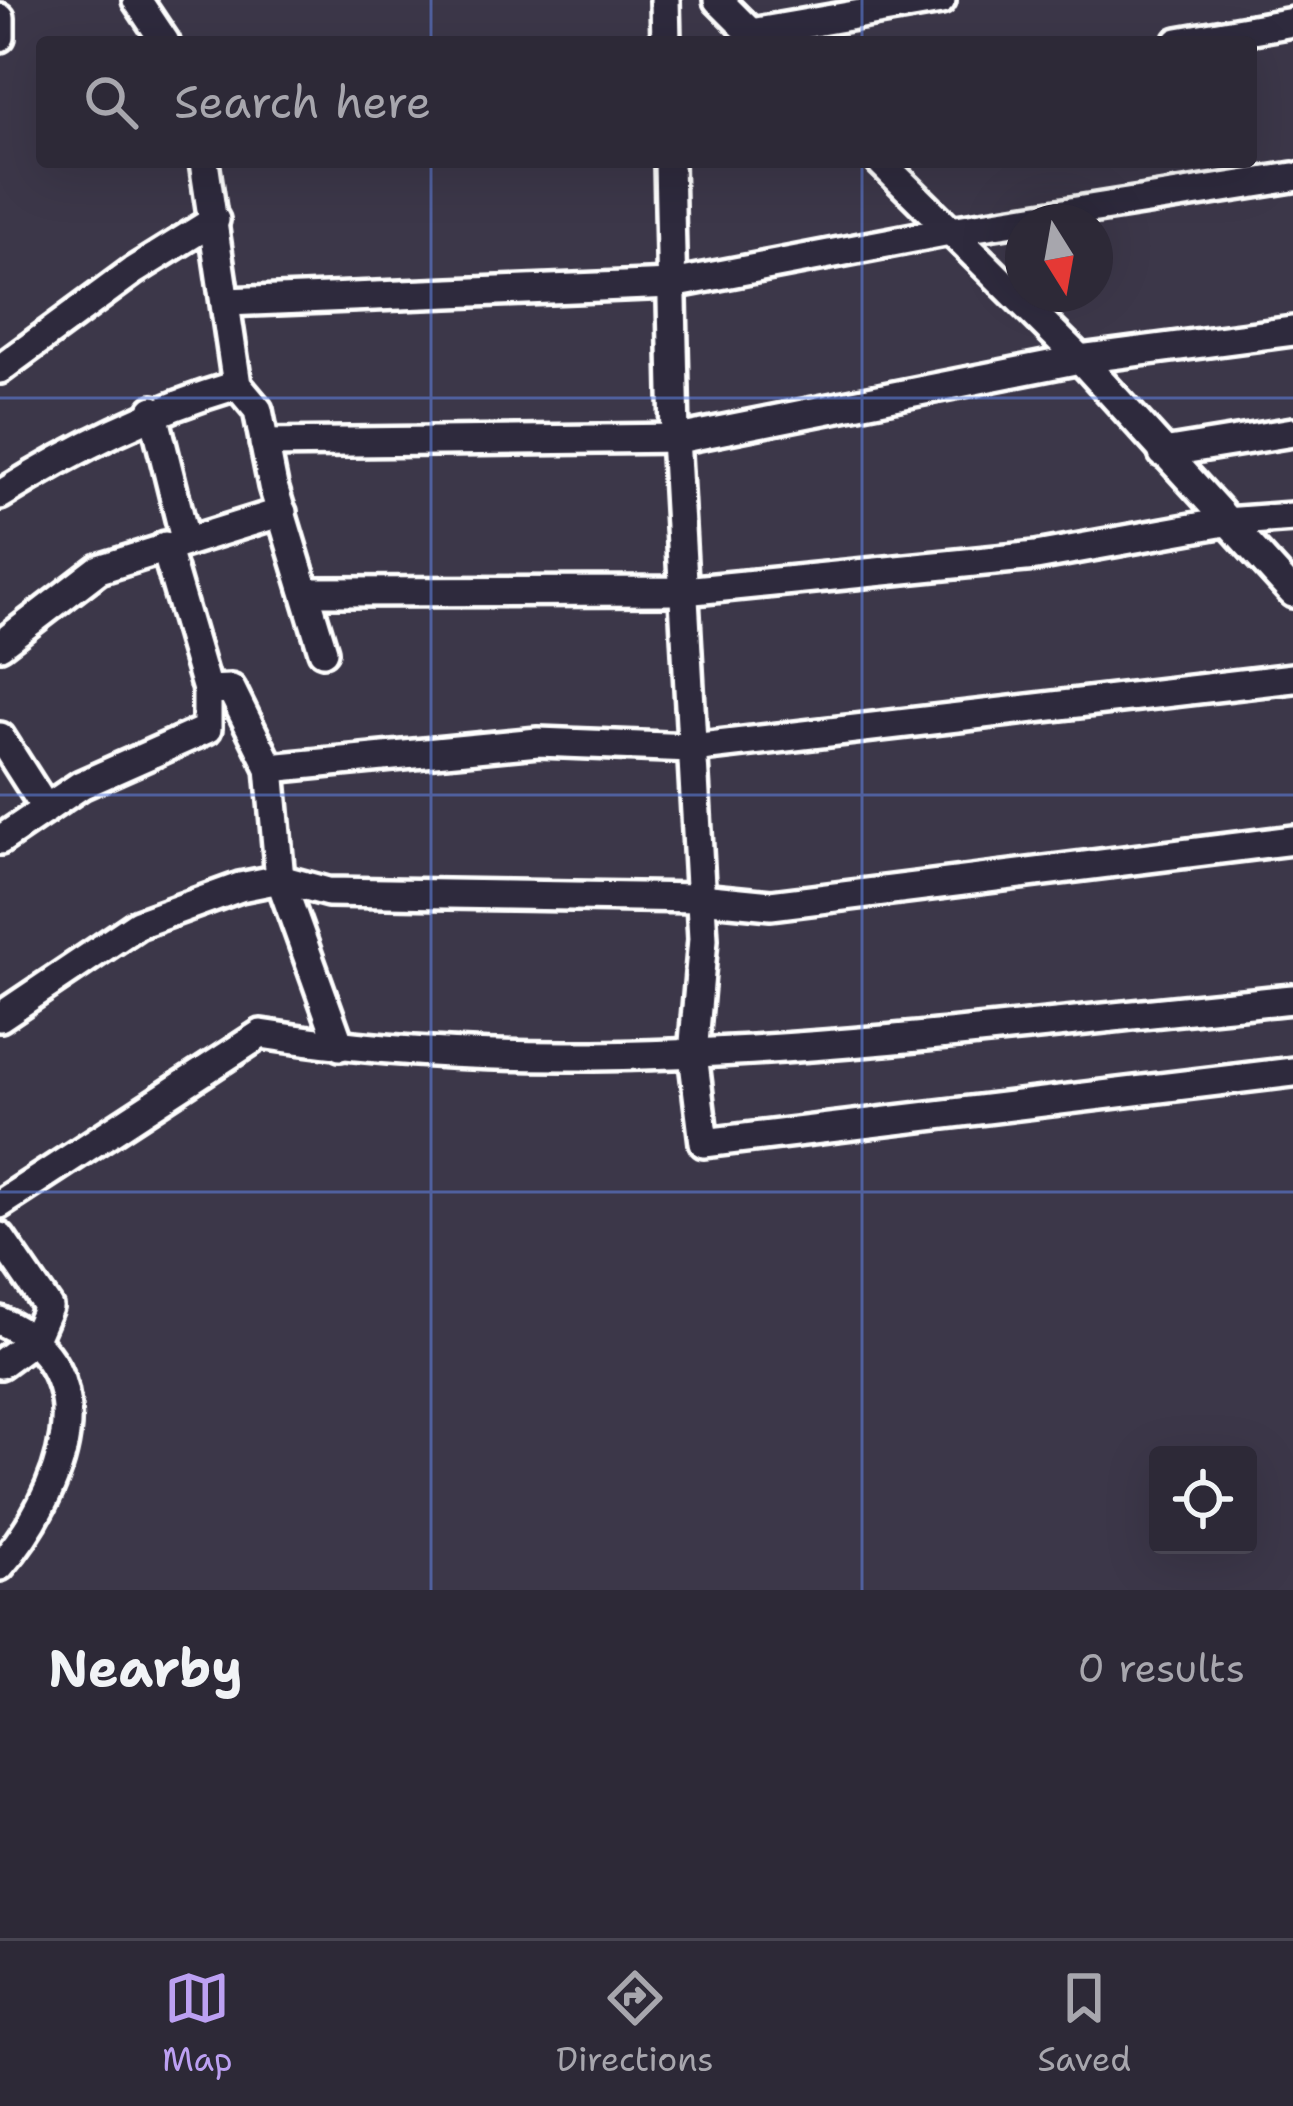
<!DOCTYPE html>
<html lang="en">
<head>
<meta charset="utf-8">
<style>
	:root { --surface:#2d2937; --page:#393542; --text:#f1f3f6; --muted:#a7a6ad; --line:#484552; --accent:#bca0f2 }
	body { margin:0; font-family:"Shantell Sans",sans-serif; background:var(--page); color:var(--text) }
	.controls { position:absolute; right:36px; bottom:36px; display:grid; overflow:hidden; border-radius:12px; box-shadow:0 12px 48px #0002 }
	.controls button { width:108px; height:108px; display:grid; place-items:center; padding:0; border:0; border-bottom:3px solid var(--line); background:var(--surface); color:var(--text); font:60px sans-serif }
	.compass { position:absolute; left:1005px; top:204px; width:108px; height:108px; border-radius:50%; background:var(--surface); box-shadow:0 12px 48px #0002; rotate:169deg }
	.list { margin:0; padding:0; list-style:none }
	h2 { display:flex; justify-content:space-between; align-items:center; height:156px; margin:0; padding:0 48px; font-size:51px }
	h2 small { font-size:39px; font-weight:400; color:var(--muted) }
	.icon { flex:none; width:66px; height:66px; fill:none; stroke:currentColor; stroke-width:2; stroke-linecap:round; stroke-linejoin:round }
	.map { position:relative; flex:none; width:1293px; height:1590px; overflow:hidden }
	.search { position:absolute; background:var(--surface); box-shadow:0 12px 48px #0002; left:36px; right:36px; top:36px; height:132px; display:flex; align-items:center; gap:30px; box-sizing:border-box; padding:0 42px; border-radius:12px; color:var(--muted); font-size:45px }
	.sheet { height:348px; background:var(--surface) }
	nav { display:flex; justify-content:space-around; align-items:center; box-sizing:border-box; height:168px; border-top:3px solid var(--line); background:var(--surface); font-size:33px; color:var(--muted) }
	nav a { display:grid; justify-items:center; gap:6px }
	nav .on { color:var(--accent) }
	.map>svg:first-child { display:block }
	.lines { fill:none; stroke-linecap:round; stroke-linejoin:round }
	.minor-casing { stroke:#fff; stroke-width:36 }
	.minor { stroke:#2f2a3d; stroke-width:27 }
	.grid { fill:none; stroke:#6183e4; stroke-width:3; stroke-opacity:0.55 }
</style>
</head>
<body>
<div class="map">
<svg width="1293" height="1590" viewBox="0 0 1293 1590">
	<rect width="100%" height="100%" fill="#3c3749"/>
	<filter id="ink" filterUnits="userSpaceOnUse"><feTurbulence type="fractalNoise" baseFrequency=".00833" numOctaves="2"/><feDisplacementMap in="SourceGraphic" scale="24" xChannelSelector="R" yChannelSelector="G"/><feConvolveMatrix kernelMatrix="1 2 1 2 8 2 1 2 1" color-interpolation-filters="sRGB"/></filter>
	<g filter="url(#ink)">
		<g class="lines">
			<!-- minor casing -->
			<g class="minor-casing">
				<g id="minor">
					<path d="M137 0 165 42"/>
					<path d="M665 0 666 42"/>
					<path d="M718 0 760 42"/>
					<path d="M0 18V37"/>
					<path d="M751 33 941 0"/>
					<path d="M1178 42 1293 22"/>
					<path d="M204 162 237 385 258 410 273 486 323 651"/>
					<path d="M669 162 675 437 703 939 693 1054 704 1143 1293 1072"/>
					<path d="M881 162 1080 359 1293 593"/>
					<path d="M226 302 672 284 950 231 1293 177"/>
					<path d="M0 369 133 271 215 220"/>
					<path d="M153 410 185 539"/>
					<path d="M264 443 683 438 1080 359 1293 331"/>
					<path d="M1163 453 1293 432"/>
					<path d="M0 495C77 447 150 411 237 385"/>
					<path d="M165 546 207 690 231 689 270 768 280 879 340 1046"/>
					<path d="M309 592 684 591 1036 556 1225 522 1293 517"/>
					<path d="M0 645 99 569 282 512"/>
					<path d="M0 737 46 809"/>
					<path d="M270 768 538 742 692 748 1293 678"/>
					<path d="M0 840 81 785 207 729V690"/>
					<path d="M0 1017 138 924 240 887 280 879 328 892 700 898 771 905 1293 840"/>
					<path d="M0 1204 261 1034C601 1088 953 1030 1293 999"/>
					<path d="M0 1237 48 1307 34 1339 0 1364"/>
					<path d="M0 1321C112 1370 61 1495 0 1566"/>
				</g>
			</g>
			<!-- minor -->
			<use href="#minor" class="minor"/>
		</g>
	</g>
	<!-- grid -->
	<path class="grid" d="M431 0V42M862 0V42M431 162V1590M862 162V1590M0 398H1293M0 795H1293M0 1192H1293"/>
</svg>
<div class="controls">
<button><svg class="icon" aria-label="locate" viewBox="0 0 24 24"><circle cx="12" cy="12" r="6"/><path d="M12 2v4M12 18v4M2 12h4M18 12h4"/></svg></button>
</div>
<svg class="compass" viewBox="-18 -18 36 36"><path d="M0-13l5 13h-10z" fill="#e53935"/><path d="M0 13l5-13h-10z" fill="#a7a6ad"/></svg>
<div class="search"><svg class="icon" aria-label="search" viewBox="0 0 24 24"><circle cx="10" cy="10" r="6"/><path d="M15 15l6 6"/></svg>Search here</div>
</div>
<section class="sheet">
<h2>Nearby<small>0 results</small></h2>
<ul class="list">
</ul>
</section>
<nav>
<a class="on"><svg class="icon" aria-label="map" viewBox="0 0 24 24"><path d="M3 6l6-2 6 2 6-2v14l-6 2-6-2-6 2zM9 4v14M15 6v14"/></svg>Map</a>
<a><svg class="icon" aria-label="directions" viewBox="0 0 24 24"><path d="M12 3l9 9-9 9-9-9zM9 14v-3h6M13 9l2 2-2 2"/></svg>Directions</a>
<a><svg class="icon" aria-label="saved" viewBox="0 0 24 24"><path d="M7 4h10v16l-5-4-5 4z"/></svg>Saved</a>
</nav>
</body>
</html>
